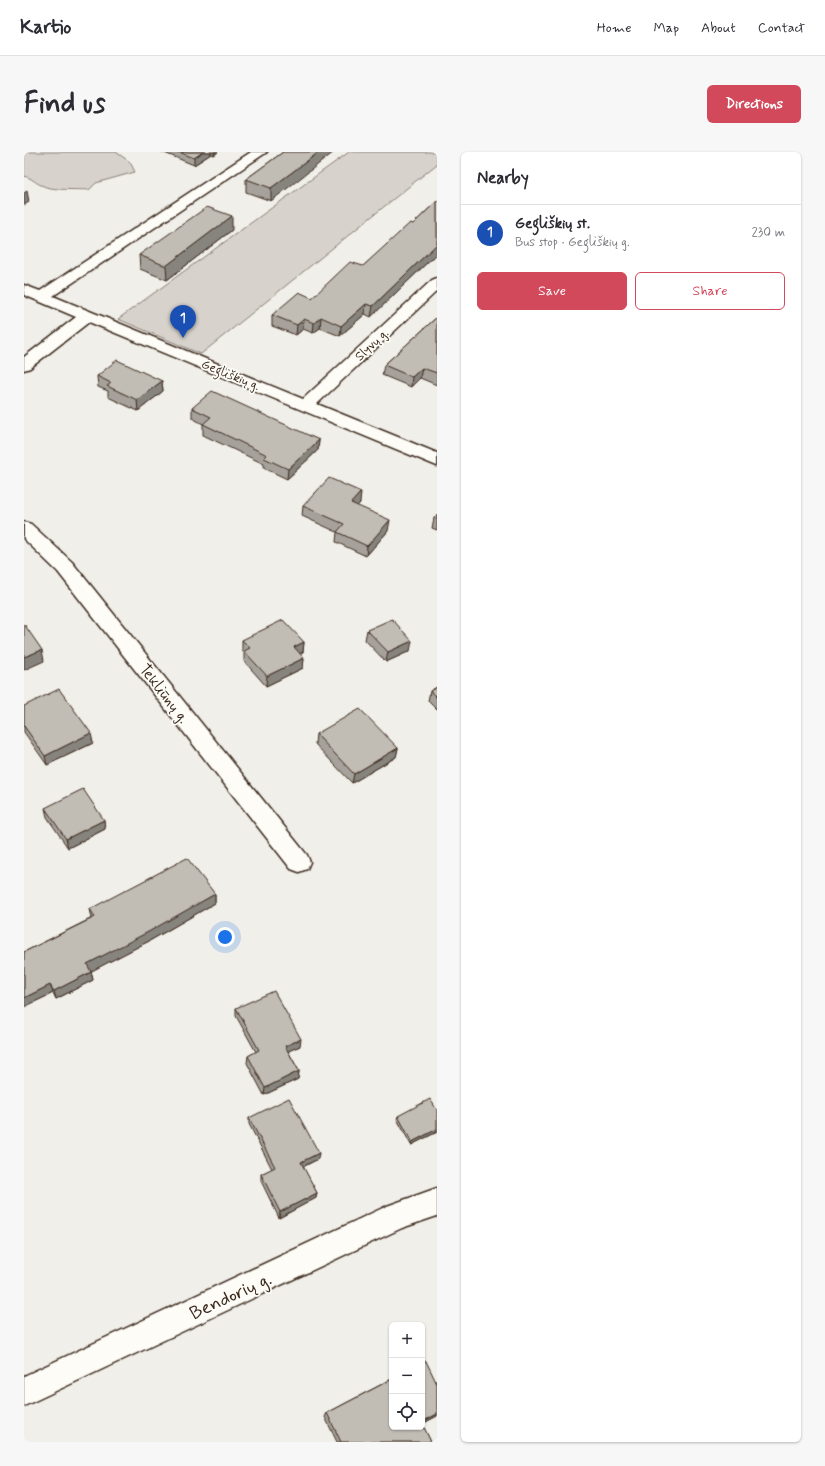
<!DOCTYPE html>
<html lang="en">
<head>
<meta charset="utf-8">
<style>
	:root { --surface:#fff; --page:#f7f7f7; --text:#2b2b33; --muted:#7c7c81; --line:#e1e1e2; --accent:#d1495b }
	body { margin:0; font-family:Mynerve,sans-serif; background:var(--page); color:var(--text) }
	.controls { position:absolute; right:12px; bottom:12px; display:grid; overflow:hidden; border-radius:6px; box-shadow:0 1px 3px #0004 }
	.controls button { width:36px; height:36px; display:grid; place-items:center; padding:0; border:0; border-bottom:1px solid var(--line); background:var(--surface); color:var(--text); font:20px sans-serif }
	.you { position:absolute; left:201px; top:785px; width:14px; height:14px; margin:-10px; border:3px solid #fff; border-radius:50%; background:#1a73e8; box-shadow:0 0 0 6px #1a73e833 }
	.badge { display:grid; place-items:center; width:26px; height:26px; border-radius:50%; background:var(--accent); color:#fff; font-size:13px; font-weight:700 }
	.pin { position:absolute; translate:-50% -33px; filter:drop-shadow(0 1px 2px #0008) }
	.pin::after { content:''; position:absolute; top:21px; width:14px; height:12px; background:inherit; clip-path:polygon(0 0,100% 0,50% 100%) }
	.list { margin:0; padding:0; list-style:none }
	h2 { display:flex; justify-content:space-between; align-items:center; height:52px; margin:0; padding:0 16px; font-size:17px }
	h2 small { font-size:13px; font-weight:400; color:var(--muted) }
	.list li { display:grid; grid-template-columns:26px 1fr auto; gap:12px; align-items:center; box-sizing:border-box; height:56px; padding:0 16px; border-top:1px solid var(--line) }
	.list b { display:block; font-size:15px; white-space:nowrap }
	.list p { margin:0; font-size:13px; white-space:nowrap; color:var(--muted) }
	.list em { font-size:13px; font-style:normal; color:var(--muted) }
	.actions { display:flex; gap:8px; padding:12px 16px }
	.actions a { flex:1; padding:9px 0; border:1px solid var(--accent); border-radius:6px; text-align:center; font-size:14px; color:var(--accent) }
	.actions .main { background:var(--accent); color:#fff }
	.icon { flex:none; width:22px; height:22px; fill:none; stroke:currentColor; stroke-width:2; stroke-linecap:round; stroke-linejoin:round }
	.map { position:relative; flex:none; width:413px; height:1290px; overflow:hidden; border-radius:6px }
	header { display:flex; align-items:center; gap:24px; box-sizing:border-box; height:56px; padding:0 20px; background:var(--surface); border-bottom:1px solid var(--line) }
	header strong { font-size:19px }
	nav { display:flex; gap:22px; margin-inline-start:auto; font-size:14px }
	.intro { display:flex; align-items:center; justify-content:space-between; box-sizing:border-box; height:96px; padding:0 24px }
	h1 { margin:0; font-size:28px }
	.button { padding:10px 18px; border-radius:6px; background:var(--accent); color:#fff; font-size:14px; font-weight:700 }
	main { display:flex; gap:24px; padding:0 24px }
	aside { flex:1; background:var(--surface); border-radius:6px; box-shadow:0 1px 3px #0004 }
	.map>svg:first-child { display:block }
	.green { fill:#d7d2cc; stroke:#897e75 }
	.lines { fill:none; stroke-linecap:round; stroke-linejoin:round }
	.minor-casing { stroke:#3b2a1e; stroke-width:3 }
	.minor { fill:#fdfcf7; fill-rule:evenodd }
	.wall { fill:#a6a29b; stroke:#3b2a1e }
	.shaded-wall { fill:#87847e; stroke:#3b2a1e }
	.building { fill:#c1bcb4; stroke:#3b2a1e }
	.labels { text-anchor:middle; stroke-width:3.5; stroke-linejoin:round; paint-order:stroke }
	.far-street-label { font-size:13px; fill:#3b2a1e; stroke:#fdfcf7 }
	.street-label { font-size:16px; fill:#3b2a1e; stroke:#fdfcf7 }
	.near-street-label { font-size:19px; fill:#3b2a1e; stroke:#fdfcf7 }
</style>
</head>
<body>
<header>
<strong>Kartio</strong>
<nav><a>Home</a><a>Map</a><a>About</a><a>Contact</a></nav>
</header>
<div class="intro"><h1>Find us</h1><a class="button">Directions</a></div>
<main>
<div class="map">
<svg width="413" height="1290" viewBox="0 0 413 1290">
	<rect width="100%" height="100%" fill="#f1efea"/>
	<filter id="ink" filterUnits="userSpaceOnUse"><feTurbulence type="fractalNoise" baseFrequency=".025" numOctaves="2"/><feDisplacementMap in="SourceGraphic" scale="8" xChannelSelector="R" yChannelSelector="G"/><feConvolveMatrix kernelMatrix="1 2 1 2 8 2 1 2 1" color-interpolation-filters="sRGB"/></filter>
	<g filter="url(#ink)">
		<!-- green -->
		<g class="green">
			<path d="M0 0H92L106 10 111 20 72 31 65 38C52 37 28 39 17 33 10 30 8 26 0 24Z"/>
			<path d="M325 0H413V12L177 202 94 167Z"/>
		</g>
		<g class="lines">
			<!-- minor casing -->
			<g class="minor-casing">
				<g id="minor">
					<path d="M227 0H243L29 144 279 247 408 128 413 126V139L293 252 413 301V314L65 170 6 216 0 218V205L52 165 0 143V133L16 139Z"/>
					<path d="M0 370 7 372 48 410 283 703 286 710 283 717 275 720 267 717 34 420 0 387Z"/>
					<path d="M413 1036V1064L378 1076 0 1254V1224L363 1054Z"/>
				</g>
			</g>
			<!-- minor -->
			<use href="#minor" class="minor"/>
		</g>
		<!-- wall -->
		<g class="wall">
			<path d="M138 0H194L190 3 187 2 170 13Z"/>
			<path d="M259 0 247 49 222 40V27Z"/>
			<path d="M413 49V101L347 165 341 162 316 184 296 176 289 181 279 177 272 183 248 174V163L288 146 339 114 389 72Z"/>
			<path d="M208 78 143 128 116 117 115 103Z"/>
			<path d="M413 165V233L396 226 387 235 358 223 360 213Z"/>
			<path d="M73 224 138 229 139 239 114 259 84 245V239L74 235Z"/>
			<path d="M168 256 295 288 294 298 263 327 240 316V312L179 283V272L168 266Z"/>
			<path d="M336 351 333 354 364 379 342 404 312 390 313 380 278 364 279 354Z"/>
			<path d="M413 363V378L408 376 410 366Z"/>
			<path d="M343 478 386 499 362 510 341 488Z"/>
			<path d="M218 488 280 490 279 500 276 502 280 506 279 516 242 534 220 509V500L218 498Z"/>
			<path d="M413 535V558L404 549 406 539Z"/>
			<path d="M0 554 69 591 23 613 0 580Z"/>
			<path d="M292 582 374 596 372 605 328 631 291 592Z"/>
			<path d="M21 656 80 668 81 677 44 696 23 665Z"/>
			<path d="M191 742V751L127 788 67 819 69 828 32 847 29 841 0 855V800L68 766 66 757Z"/>
			<path d="M212 856 276 894 264 899 275 919 274 927 240 943 223 911 224 904 232 900 212 864Z"/>
			<path d="M413 958V980L387 993 373 967 374 964Z"/>
			<path d="M225 966 294 1007 279 1015 293 1041 292 1046 255 1066 237 1029V1022L248 1017 225 972Z"/>
			<path d="M398 1211 413 1232V1264L398 1272 407 1290H313L301 1265 303 1261Z"/>
		</g>
		<!-- shaded-wall -->
		<g class="shaded-wall">
			<path d="M179 0H187V2L170 13V6Z"/>
			<path d="M190 0H194L190 3Z"/>
			<path d="M295 0H310L247 49V36Z"/>
			<path d="M3 39 5 50 0 53V41Z"/>
			<path d="M208 64V78L143 128 142 114Z"/>
			<path d="M413 92V101L347 165 349 154Z"/>
			<path d="M342 152 341 162 316 184 317 174Z"/>
			<path d="M297 165 296 176 289 181 290 171Z"/>
			<path d="M280 167 279 177 272 183 273 173Z"/>
			<path d="M398 216 396 226 387 235 388 225Z"/>
			<path d="M138 229 139 239 114 259 113 248Z"/>
			<path d="M295 288 294 298 263 327 264 317Z"/>
			<path d="M337 340 336 351 326 362 327 351Z"/>
			<path d="M366 368 364 379 342 404 343 394Z"/>
			<path d="M388 489 386 499 362 510 364 500Z"/>
			<path d="M280 490 279 500 269 505 270 495Z"/>
			<path d="M18 498 20 509 0 518V505Z"/>
			<path d="M280 506 279 516 242 534 243 524Z"/>
			<path d="M67 581 69 591 23 613 21 604Z"/>
			<path d="M374 596 372 605 328 631 330 622Z"/>
			<path d="M80 668 81 677 44 696 42 687Z"/>
			<path d="M191 742V751L127 788 64 821 63 812Z"/>
			<path d="M67 820 69 828 32 847 30 839Z"/>
			<path d="M26 833 29 841 0 855V846Z"/>
			<path d="M277 887 276 894 260 901 261 894Z"/>
			<path d="M275 919 274 927 240 943 241 936Z"/>
			<path d="M413 977V980L387 993 388 990Z"/>
			<path d="M295 1001 294 1007 276 1016 277 1010Z"/>
			<path d="M293 1041 292 1046 255 1066 256 1060Z"/>
			<path d="M413 1262V1264L398 1272V1270Z"/>
		</g>
		<!-- building -->
		<g class="building">
			<path d="M155 0H179L170 6Z"/>
			<path d="M259 0H295L247 36 222 27Z"/>
			<path d="M413 49V92L349 154 342 152 317 174 297 165 290 171 280 167 273 173 248 163 275 140 288 146 326 110 339 114 386 71 389 72Z"/>
			<path d="M183 55 208 64 142 114 115 103Z"/>
			<path d="M413 165V221L398 216 388 225 360 213Z"/>
			<path d="M93 208 138 229 113 248 83 234 87 231 73 224Z"/>
			<path d="M188 239 295 288 264 317 240 306 243 303 179 272 187 265 168 256Z"/>
			<path d="M305 326 337 340 327 351 366 368 343 394 313 380 320 372 279 354Z"/>
			<path d="M413 363V367L410 366Z"/>
			<path d="M368 467 388 489 364 500 343 478Z"/>
			<path d="M259 468 280 490 270 495 280 506 243 524 220 499 226 496 218 488Z"/>
			<path d="M0 472 18 498 0 505Z"/>
			<path d="M413 535V546L406 539Z"/>
			<path d="M35 537 67 581 21 604 0 574V554Z"/>
			<path d="M336 557 374 596 330 622 292 582Z"/>
			<path d="M59 637 80 668 42 687 21 656Z"/>
			<path d="M163 706 191 742 126 779 63 812 67 820 30 839 26 833 0 846V800L71 765 66 757Z"/>
			<path d="M250 839 277 887 261 894 275 919 241 936 224 904 235 898 212 856Z"/>
			<path d="M265 946 295 1001 277 1010 293 1041 256 1060 237 1022 251 1015 225 966Z"/>
			<path d="M406 947 413 958V977L388 990 374 964Z"/>
			<path d="M402 1209 413 1232V1262L398 1270V1211Z"/>
			<path d="M368 1227V1275H398V1271L407 1290H317L303 1261Z"/>
		</g>
	</g>
	<g class="labels">
		<!-- far-street labels -->
		<g class="far-street-label">
			<text transform="translate(347 192) rotate(-43)" y="5">Slyvų g.</text>
			<text transform="translate(207 222) rotate(22)" y="5">Gegliškių g.</text>
		</g>
		<!-- street labels -->
		<g class="street-label">
			<text transform="translate(141 541) rotate(52)" y="6">Tekliūnų g.</text>
		</g>
		<!-- near-street labels -->
		<g class="near-street-label">
			<text transform="translate(206 1143) rotate(-25)" y="7">Bendorių g.</text>
		</g>
	</g>
</svg>
<div class="controls">
<button>+</button>
<button>−</button>
<button><svg class="icon" aria-label="locate" viewBox="0 0 24 24"><circle cx="12" cy="12" r="6"/><path d="M12 2v4M12 18v4M2 12h4M18 12h4"/></svg></button>
</div>
<div class="you"></div>
<div class="pin badge" style="left:159px;top:186px;background:#1a4fb4">1</div>
</div>
<aside>
<h2>Nearby<small></small></h2>
<ul class="list">
<li><span class="badge" style="background:#1a4fb4">1</span><div><b>Gegliškių st.</b><p>Bus stop · Gegliškių g.</p></div><em>230 m</em></li>
</ul>
<div class="actions"><a class="main">Save</a><a>Share</a></div>
</aside>
</main>
</body>
</html>
